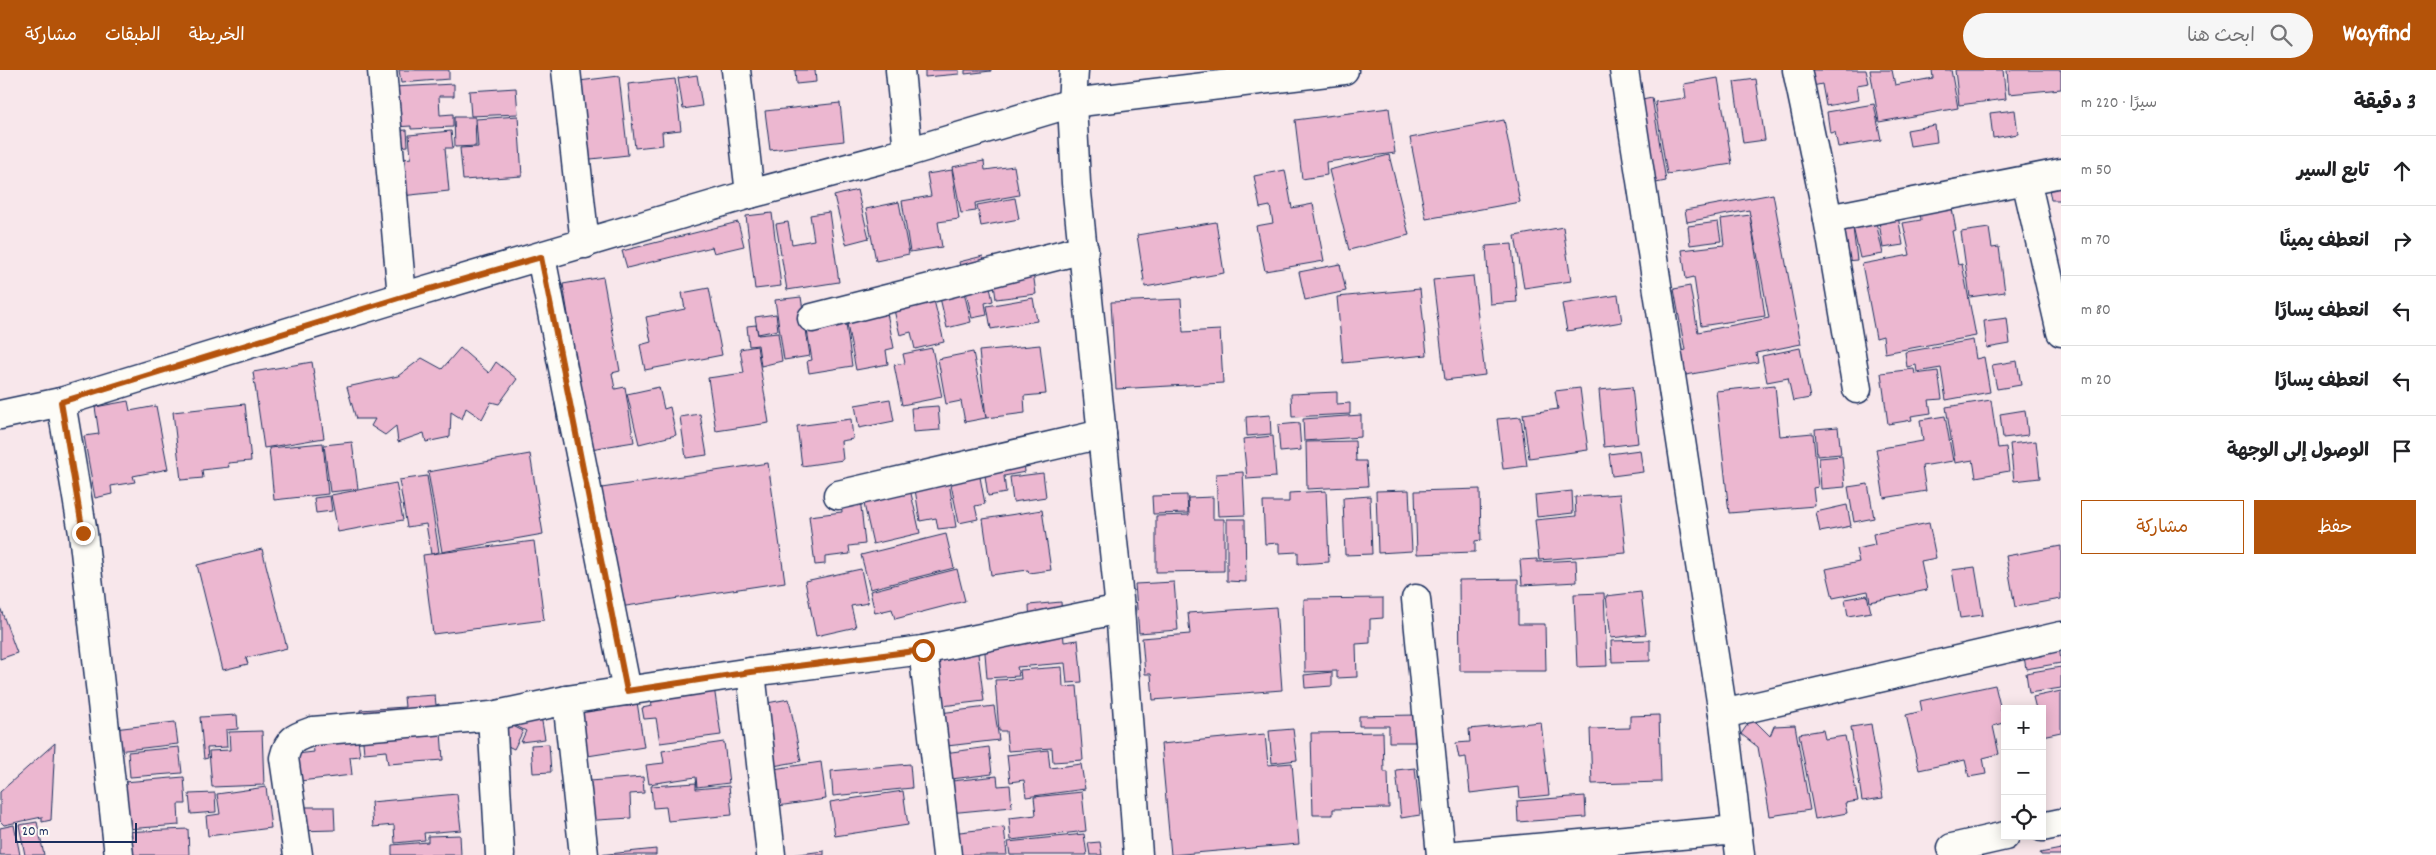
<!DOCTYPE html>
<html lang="ar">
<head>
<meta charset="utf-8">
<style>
	:root { --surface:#fff; --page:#f6f6f6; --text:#202124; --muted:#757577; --line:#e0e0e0; --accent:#b45309 }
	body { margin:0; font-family:Dekko,"Playpen Sans Arabic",sans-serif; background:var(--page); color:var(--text); direction:rtl }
	.controls { position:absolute; right:15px; bottom:15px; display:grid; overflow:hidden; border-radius:0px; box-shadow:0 2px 12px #0003 }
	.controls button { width:45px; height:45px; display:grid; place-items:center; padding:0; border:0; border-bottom:1px solid var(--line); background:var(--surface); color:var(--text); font:25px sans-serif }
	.scale { position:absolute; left:15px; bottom:12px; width:122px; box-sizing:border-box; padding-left:5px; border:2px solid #1b2f5e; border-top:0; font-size:14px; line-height:18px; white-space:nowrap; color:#1b2f5e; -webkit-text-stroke:4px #fdfcf7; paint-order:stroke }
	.stop { position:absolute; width:15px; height:15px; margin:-11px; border:4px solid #b45309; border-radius:50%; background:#fff }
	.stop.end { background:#b45309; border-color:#fff; box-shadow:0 1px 5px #0008 }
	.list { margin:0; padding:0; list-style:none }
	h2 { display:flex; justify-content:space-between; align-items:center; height:65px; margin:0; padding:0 20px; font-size:21px }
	h2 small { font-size:16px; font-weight:400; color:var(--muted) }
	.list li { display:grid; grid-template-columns:32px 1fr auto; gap:15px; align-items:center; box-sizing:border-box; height:70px; padding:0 20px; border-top:1px solid var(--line) }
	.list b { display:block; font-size:19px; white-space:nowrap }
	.list em { font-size:16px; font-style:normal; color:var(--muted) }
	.actions { display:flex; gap:10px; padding:15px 20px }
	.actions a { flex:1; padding:11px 0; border:1px solid var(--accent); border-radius:0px; text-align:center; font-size:18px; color:var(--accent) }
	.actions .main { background:var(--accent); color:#fff }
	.icon { flex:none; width:28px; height:28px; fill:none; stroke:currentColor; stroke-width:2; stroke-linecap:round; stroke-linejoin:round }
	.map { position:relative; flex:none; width:2061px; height:785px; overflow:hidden; direction:ltr }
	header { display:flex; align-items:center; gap:30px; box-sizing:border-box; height:70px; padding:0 25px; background:var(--accent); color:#fff }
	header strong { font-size:24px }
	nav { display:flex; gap:28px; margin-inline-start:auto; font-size:18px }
	.search { width:350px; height:45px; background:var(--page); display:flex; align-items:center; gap:12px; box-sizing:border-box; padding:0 18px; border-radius:28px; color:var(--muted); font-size:19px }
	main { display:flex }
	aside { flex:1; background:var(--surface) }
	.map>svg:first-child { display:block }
	.building { fill:#ecb7d0; stroke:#1b2f5e }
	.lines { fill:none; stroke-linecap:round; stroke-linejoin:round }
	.street-casing { stroke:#1b2f5e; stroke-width:31 }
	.street { stroke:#fdfcf7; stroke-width:28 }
	.route { stroke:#b45309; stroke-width:6 }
</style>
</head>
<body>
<header>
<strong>Wayfind</strong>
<div class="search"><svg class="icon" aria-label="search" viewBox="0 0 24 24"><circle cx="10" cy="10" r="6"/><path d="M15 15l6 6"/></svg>ابحث هنا</div>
<nav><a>الخريطة</a><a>الطبقات</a><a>مشاركة</a></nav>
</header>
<main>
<aside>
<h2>3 دقيقة<small>سيرًا · 220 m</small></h2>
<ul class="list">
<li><svg class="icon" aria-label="ahead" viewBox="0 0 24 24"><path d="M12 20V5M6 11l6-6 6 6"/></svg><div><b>تابع السير</b></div><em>50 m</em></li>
<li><svg class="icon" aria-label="right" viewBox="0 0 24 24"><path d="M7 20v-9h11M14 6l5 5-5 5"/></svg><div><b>انعطف يمينًا</b></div><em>70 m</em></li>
<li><svg class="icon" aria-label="left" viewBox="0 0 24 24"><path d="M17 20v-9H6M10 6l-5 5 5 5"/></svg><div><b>انعطف يسارًا</b></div><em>80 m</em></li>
<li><svg class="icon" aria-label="left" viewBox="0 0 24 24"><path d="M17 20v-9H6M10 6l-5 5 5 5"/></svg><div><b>انعطف يسارًا</b></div><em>20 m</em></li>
<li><svg class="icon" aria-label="arrive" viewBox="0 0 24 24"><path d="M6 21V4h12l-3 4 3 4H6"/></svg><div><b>الوصول إلى الوجهة</b></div></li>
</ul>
<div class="actions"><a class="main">حفظ</a><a>مشاركة</a></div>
</aside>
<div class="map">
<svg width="2061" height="785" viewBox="0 0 2061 785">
	<rect width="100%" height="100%" fill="#f8e7eb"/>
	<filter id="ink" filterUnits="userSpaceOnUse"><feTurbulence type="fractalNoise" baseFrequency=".02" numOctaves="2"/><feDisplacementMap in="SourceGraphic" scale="10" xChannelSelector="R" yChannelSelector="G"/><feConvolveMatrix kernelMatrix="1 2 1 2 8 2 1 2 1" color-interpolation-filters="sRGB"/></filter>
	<g filter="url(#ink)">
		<!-- building -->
		<g class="building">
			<path d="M399 0H449V9L401 13Z"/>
			<path d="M795 0H815L816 12 796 14Z"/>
			<path d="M925 0H959V4L925 7Z"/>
			<path d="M965 0H991V1L965 4Z"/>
			<path d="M1805 0H1866L1869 13 1857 15 1859 30 1826 36 1822 14 1808 17Z"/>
			<path d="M1870 0H1892L1895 15 1933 8 1932 0H1951L1958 38 1879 52Z"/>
			<path d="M1955 0H2003L2006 29 1959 35Z"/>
			<path d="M2007 0H2061V19L2009 24Z"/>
			<path d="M697 5 702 36 683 39 678 8Z"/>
			<path d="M619 6 628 85 563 92 555 14Z"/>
			<path d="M1718 8 1732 94 1667 104 1655 32 1686 28 1684 14Z"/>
			<path d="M675 9 681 60 662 62 663 75 635 78 628 14Z"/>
			<path d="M1756 9 1765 70 1743 73 1734 12Z"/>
			<path d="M454 14V26H439L440 45 453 44V57L411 59V56L395 57 393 17Z"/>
			<path d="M516 18 518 44 471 46 469 21Z"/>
			<path d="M1652 28 1666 111 1651 114 1637 31Z"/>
			<path d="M840 33 844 71 770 80 765 41Z"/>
			<path d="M1874 34 1881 70 1838 77 1835 62 1830 63 1827 42Z"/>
			<path d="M1389 38 1395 83 1326 92 1327 105 1302 109 1295 50Z"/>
			<path d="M2015 40 2018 64 1993 68 1990 43Z"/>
			<path d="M518 46 522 106 463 110 460 78 478 77 476 49Z"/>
			<path d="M454 47H475L476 76 455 77Z"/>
			<path d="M1504 50 1520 132 1426 149 1410 68Z"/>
			<path d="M1935 55 1937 72 1910 76 1907 60Z"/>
			<path d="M407 60 408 76 390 78 389 61Z"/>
			<path d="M451 61 453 78H445L449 121 401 126 397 90 411 88 409 65Z"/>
			<path d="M1389 85 1409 165 1349 180 1329 100Z"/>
			<path d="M984 91 985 100 1014 96 1019 125 975 133 976 141 961 143 952 97Z"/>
			<path d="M952 100 959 149 938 152 942 177 910 182 902 131 931 126 927 104Z"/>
			<path d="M1285 100 1292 138 1313 134 1324 191 1265 201 1256 156 1273 153 1270 136 1260 138 1254 106Z"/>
			<path d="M2061 106V130H2051L2047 108Z"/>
			<path d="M857 120 869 168 846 174 834 126Z"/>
			<path d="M1894 123 1903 175 1883 178 1875 126Z"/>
			<path d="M1773 124 1801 274 1756 283 1758 292 1686 305 1681 281 1685 280 1674 219 1690 216 1698 262 1769 248 1749 140 1687 152 1685 140Z"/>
			<path d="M1015 128 1019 149 981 156 977 135Z"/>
			<path d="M1950 128 1956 160 1952 161 1958 195 1962 194 1976 266 1885 283 1883 266 1876 268 1862 194 1910 185 1903 153 1921 150 1919 134Z"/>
			<path d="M899 132 909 184 876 191 866 139Z"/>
			<path d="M1872 134 1883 184 1860 188 1849 139Z"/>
			<path d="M829 142 839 212 787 220 776 154 788 152 792 174 814 170 810 145Z"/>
			<path d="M772 143 781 216 755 219 746 146Z"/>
			<path d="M1750 145 1765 246 1701 256 1694 207 1686 209 1682 180 1724 175 1721 149Z"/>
			<path d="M738 152 744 176 714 183 712 177 627 198 622 181Z"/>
			<path d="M1216 152 1224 203 1145 217 1137 165Z"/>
			<path d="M1718 152 1721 171 1690 175 1688 156Z"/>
			<path d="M1563 157 1571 211 1524 218 1515 166Z"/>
			<path d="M1853 158 1857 190 1845 191 1841 160Z"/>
			<path d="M1989 158 1992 178 1999 177 2005 222 1970 227 1961 162Z"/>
			<path d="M1512 174 1517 232 1490 234 1486 176Z"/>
			<path d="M983 186 993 231 985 233 987 245 972 248 959 192Z"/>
			<path d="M1340 194 1346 221 1305 230 1299 202Z"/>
			<path d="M959 200 971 252 947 258 935 206Z"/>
			<path d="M1033 202 1036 224 996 229 993 207Z"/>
			<path d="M1473 206 1485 305 1445 310 1433 210Z"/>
			<path d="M603 207 620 301 612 303 615 319 625 317 634 372 572 382 568 365 560 367 554 330 579 326 578 306 563 214Z"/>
			<path d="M888 215 933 226 944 272 915 279 911 262 900 265Z"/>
			<path d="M709 218 722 285 645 300 640 275 651 272 646 247 685 239 682 223Z"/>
			<path d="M1420 219 1427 285 1343 293 1337 227Z"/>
			<path d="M1618 225 1622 252 1567 261 1562 234Z"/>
			<path d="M801 227 810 286 784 290 775 230Z"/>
			<path d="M1033 228 1037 251 991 259 987 236Z"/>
			<path d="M1181 229 1183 262 1220 260 1223 313 1116 319 1111 232Z"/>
			<path d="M885 233 894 278 886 280 888 294 856 300 846 249Z"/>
			<path d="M776 244 778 260 758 264 755 247Z"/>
			<path d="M2007 248 2010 274 1987 278 1984 251Z"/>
			<path d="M846 254 852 296 809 303 807 291 812 290 807 260Z"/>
			<path d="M756 255 758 265 778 263 782 291 761 296 758 275 749 276 747 256Z"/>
			<path d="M1973 270 1976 289 1984 287 1990 322 1946 330 1941 298 1917 302 1916 295 1907 297 1905 282Z"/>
			<path d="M1040 275 1046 324 1024 326 1025 343 986 348 979 281Z"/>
			<path d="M757 276 769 353 716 361 708 308 744 303 740 279Z"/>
			<path d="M460 278 489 303 496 292 517 309 499 334 491 332 482 349 466 338 462 349 451 342 450 367 426 372 424 363 398 372 396 356 385 365 371 356 375 349H356L347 317 398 306 422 288 442 299Z"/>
			<path d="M932 278 942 327 902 335 894 295 905 293 903 284Z"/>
			<path d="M1800 278 1810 328 1793 331 1788 308 1767 312 1762 286Z"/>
			<path d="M973 282 986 348 965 352 961 331 946 334 938 289Z"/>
			<path d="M2017 291 2021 315 1997 319 1992 295Z"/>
			<path d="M312 292 324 368 264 378 253 302Z"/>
			<path d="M1914 299 1915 304 1938 301 1942 329 1929 330 1931 343 1911 346 1912 350 1888 354 1881 303Z"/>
			<path d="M1775 315 1780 366 1813 363 1818 417 1813 418 1815 436 1729 443 1716 321Z"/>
			<path d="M659 317 664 339 670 337 676 365 639 374 627 324Z"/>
			<path d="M1632 317 1638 373 1604 377 1599 320Z"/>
			<path d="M1580 318 1588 380 1529 388 1523 344 1558 339 1555 321Z"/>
			<path d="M1337 322V334L1350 333V344L1292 347 1291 324Z"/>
			<path d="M890 329 894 351 859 358 855 335Z"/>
			<path d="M1991 330 1998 378 2006 377 2009 401 1976 407 1973 390 1955 393 1946 337Z"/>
			<path d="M128 331 130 341 156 336 168 399 133 406 135 412 111 416 112 424 95 428 84 366 99 364 95 337Z"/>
			<path d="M245 334 251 391 228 393 229 397 202 400 203 408 181 410 173 342Z"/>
			<path d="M938 336 940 360 913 362 911 338Z"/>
			<path d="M2025 340 2028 365 2003 368 2000 344Z"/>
			<path d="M700 344 707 385 686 388 680 347Z"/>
			<path d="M1270 345 1271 364 1247 366 1246 347Z"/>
			<path d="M1361 345V367L1304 371 1303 349Z"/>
			<path d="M1945 346 1953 391 1922 396 1926 421 1884 428 1876 379 1923 371 1920 350Z"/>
			<path d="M1521 347 1527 396 1503 399 1497 349Z"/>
			<path d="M851 349 853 369 841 371 843 390 802 396 797 356Z"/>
			<path d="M1299 353 1301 380 1280 382 1278 355Z"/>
			<path d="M1838 357 1841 384 1817 386 1815 359Z"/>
			<path d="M1273 366 1276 407 1247 409 1243 369Z"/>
			<path d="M1355 371 1356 391H1366L1368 416 1307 419 1306 372Z"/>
			<path d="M2036 371 2040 408 2014 411 2010 374Z"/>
			<path d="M352 372 358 419 330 422 324 375Z"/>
			<path d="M1022 372 1025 402 1004 406 1006 423 988 426 981 378Z"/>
			<path d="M323 373 328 424 274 430 269 378Z"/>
			<path d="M975 380 985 434 975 436 978 449 959 453 949 405 958 403 955 384Z"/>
			<path d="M1640 380 1643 402 1612 406 1609 384Z"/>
			<path d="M530 384 543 464 442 482 428 402Z"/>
			<path d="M1842 386 1845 417 1821 419 1819 388Z"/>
			<path d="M768 393 785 512 613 538 595 419Z"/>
			<path d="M911 394 948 406 956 457 938 459 936 448 920 451Z"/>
			<path d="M1243 402 1245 445 1218 446 1216 404Z"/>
			<path d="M1043 403 1046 427 1013 432 1010 407Z"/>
			<path d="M427 406 439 482 431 484 426 454 407 457 399 410Z"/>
			<path d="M907 406 920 463 873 474 860 416Z"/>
			<path d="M396 413 403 450 338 462 331 425Z"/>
			<path d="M1868 414 1874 448 1854 452 1848 417Z"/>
			<path d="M859 418 865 474 849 476 850 484 825 487V494L815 495 809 446 842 442 840 420Z"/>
			<path d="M1480 419 1481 470 1475 471V482L1417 484 1415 421Z"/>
			<path d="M1409 420 1412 481 1378 483 1376 421Z"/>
			<path d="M1326 421 1329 492 1298 494V482L1279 483V473L1265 474 1263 432H1289V423Z"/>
			<path d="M1572 421 1573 443 1537 447 1535 425Z"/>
			<path d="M1620 424 1626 483 1539 490 1535 450 1576 446 1575 427Z"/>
			<path d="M1187 425 1188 443 1153 444 1152 426Z"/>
			<path d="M330 426 332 441 316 443 314 428Z"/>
			<path d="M1370 426 1372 484 1345 485 1343 428Z"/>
			<path d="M1213 427V449H1224V501L1156 502V446L1189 445 1188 428Z"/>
			<path d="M1847 435 1851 456 1820 462 1816 442Z"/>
			<path d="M1042 440 1051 500 1029 503 1028 500 991 505 983 449Z"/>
			<path d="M1227 449H1245L1246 512 1227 511Z"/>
			<path d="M1929 453 1936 488 1921 491 1927 520 1870 532 1868 521 1833 528 1826 499 1859 492 1856 479 1875 475 1873 464Z"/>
			<path d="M946 464 954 498 870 519 861 485Z"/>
			<path d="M534 471 544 550 433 564 423 485Z"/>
			<path d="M2061 476V529L2015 537 2006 486Z"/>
			<path d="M262 479 287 578 246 588 248 594 223 600 197 495Z"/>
			<path d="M1537 489V492L1576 490 1577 512 1522 515 1520 490Z"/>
			<path d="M1975 497 1983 545 1960 548 1952 500Z"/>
			<path d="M861 499 868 533 851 536 856 557 816 566 805 511Z"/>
			<path d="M957 499 965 531 895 549 892 539 875 543 870 521Z"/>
			<path d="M1518 509V554H1545L1546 601H1460L1459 510Z"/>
			<path d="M1174 512 1178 560 1139 563 1135 514Z"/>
			<path d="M1641 522 1646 564 1611 568 1606 526Z"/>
			<path d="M1604 523 1607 596 1577 597 1574 524Z"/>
			<path d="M1867 525 1871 542 1848 546 1845 529Z"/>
			<path d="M1383 528V548L1370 549V573L1356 574 1357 607 1337 608V601L1305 602 1304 529Z"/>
			<path d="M1061 532 1064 572 1078 570 1082 612 1067 613 1065 593 1017 597 1019 606 987 608 983 558 1030 554 1029 535Z"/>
			<path d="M0 537 17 583 0 589Z"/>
			<path d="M1276 537 1282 620 1153 630 1151 604H1145L1142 568 1190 564 1188 543Z"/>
			<path d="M1650 570V591L1612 592 1611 571Z"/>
			<path d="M2059 573 2061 593 2026 599 2023 580Z"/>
			<path d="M977 576 984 631 942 636 921 593 960 588 959 578Z"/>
			<path d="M711 596 721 665 660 673 656 648 644 649 642 638 652 636 647 605Z"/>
			<path d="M1062 597 1063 617 1077 616 1083 690 1053 692 1052 678 1008 681 1006 661H999L995 610 1021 609 1020 600Z"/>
			<path d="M2061 597V618L2029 623 2026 603Z"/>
			<path d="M1332 602V616L1305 618 1304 605Z"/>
			<path d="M1995 615 2004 653 1993 656 1999 684 1983 688 1986 704 1969 707 1965 690 1919 700 1906 645 1922 641 1920 631Z"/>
			<path d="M2061 621V662L2042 666V639H2036L2033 627Z"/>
			<path d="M435 625 436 635 439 634 443 690 388 694 386 681 364 683 360 640 405 637 404 627Z"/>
			<path d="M789 629 801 691 768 697 756 635Z"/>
			<path d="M637 632 644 677 569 689 561 644Z"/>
			<path d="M994 636 999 670 921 679 917 646Z"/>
			<path d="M237 645 238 659 226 660 227 677 207 678 208 688 204 689 200 647Z"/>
			<path d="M1416 645 1415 672H1389V656H1359V646Z"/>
			<path d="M1659 645 1661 712 1592 714 1590 659 1630 658V646Z"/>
			<path d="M541 646 545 669 521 672 526 661 514 655Z"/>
			<path d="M495 647 523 661 514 679 485 665Z"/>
			<path d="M1752 648 1770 666 1774 656 1795 655 1810 740 1770 746 1758 677 1741 664Z"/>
			<path d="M175 652 178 674 117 681 114 659Z"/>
			<path d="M1541 652 1549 725 1520 728 1519 717 1470 723 1466 687 1459 688 1456 673 1470 672 1469 659Z"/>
			<path d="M1871 654 1883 728 1862 731 1851 657Z"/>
			<path d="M1293 659 1297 690 1272 693 1269 661Z"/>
			<path d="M1823 660 1825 669 1845 666 1858 731 1845 733 1847 743 1815 749 1799 664Z"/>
			<path d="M262 661 264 715 212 717 209 681 230 680 229 662Z"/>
			<path d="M357 661 360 686 350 687 352 705 300 711 297 684 314 682 312 666Z"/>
			<path d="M1383 662 1384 702H1388L1389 738 1333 739V745H1313L1311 663Z"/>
			<path d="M1265 664 1268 695 1292 693 1299 774 1171 785 1161 674Z"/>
			<path d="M724 672 729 713 697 717 696 707 649 714 646 695 664 693 662 681Z"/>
			<path d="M55 673 51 750 42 752V747L4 755 0 751V722Z"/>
			<path d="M549 674 551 702 533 703 531 675Z"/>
			<path d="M179 677 182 703 130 707 128 682Z"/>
			<path d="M989 677 992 704 927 712 944 683Z"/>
			<path d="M1048 680 1050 698 1081 694 1085 719 1026 727 1024 710 1010 712 1007 685Z"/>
			<path d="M821 692 826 729 757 739 773 699Z"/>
			<path d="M910 694 912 718 833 726 831 701Z"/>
			<path d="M1415 698 1420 745 1401 748 1396 700Z"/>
			<path d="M997 706 998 716 1010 715 1012 737 949 743V748L928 750 925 714Z"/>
			<path d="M184 707 186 734H178L179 755 114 760 124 712Z"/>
			<path d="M643 707 644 723 630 724 631 748 565 752 564 729 592 727 590 711Z"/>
			<path d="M696 713V719L729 716 732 745 668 751 666 737 653 738 651 716Z"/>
			<path d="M266 717 271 758 208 766 206 746 220 744 217 724Z"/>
			<path d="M903 721 908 755 835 766 830 732Z"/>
			<path d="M1082 722 1086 761 1011 770 1009 748 1036 745 1034 727Z"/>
			<path d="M215 723 216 742 191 744 189 724Z"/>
			<path d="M457 724 461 760 424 763 425 770 395 773 394 755 373 757 371 732Z"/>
			<path d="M1585 726 1586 747 1518 752 1517 731Z"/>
			<path d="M296 737H334L335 760 297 761Z"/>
			<path d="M37 752 44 785H25L19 755Z"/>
			<path d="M14 755 20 785H0V758Z"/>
			<path d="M1004 757 1007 785H935L933 765Z"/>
			<path d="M188 759 189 785H121V762Z"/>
			<path d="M1084 764 1087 785H1010L1008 772Z"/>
			<path d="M460 765 461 785H392V775L428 772V766Z"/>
			<path d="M1100 772 1102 785H1090L1088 773Z"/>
			<path d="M656 779V785H599Z"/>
			<path d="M2061 779V785H2041L2040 783Z"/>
			<path d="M824 781V785H791Z"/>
		</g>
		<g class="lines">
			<!-- street casing -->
			<g class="street-casing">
				<g id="street">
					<path d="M382 0 402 227"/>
					<path d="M566 0 585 174"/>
					<path d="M736 0 750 124"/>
					<path d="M900 0 908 82"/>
					<path d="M1074 0 1072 33 1076 113 1120 539 1138 785"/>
					<path d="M1624 0 1723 644 1740 785"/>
					<path d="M1797 0 1828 149 1857 319"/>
					<path d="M2026 110 2061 262"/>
					<path d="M1828 149 2061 103"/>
					<path d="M541 187 627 621"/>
					<path d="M812 248 1084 179"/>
					<path d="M61 332 83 463 119 785"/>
					<path d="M0 345 61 332 402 227 750 124 908 82 1072 33 1344 0"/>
					<path d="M838 425 1102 364"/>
					<path d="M1416 529 1441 785"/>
					<path d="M923 580 1120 539"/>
					<path d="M751 602 771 785"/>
					<path d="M567 630 584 785"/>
					<path d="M1723 644 2061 566"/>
					<path d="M492 646 500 785"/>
					<path d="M2042 757 2061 753"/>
					<path d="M1952 778 2005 766"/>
					<path d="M298 785 284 688C288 669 296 667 313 661L492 646 567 630 751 602 923 580 947 785"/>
					<path d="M1456 785 1737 760"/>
				</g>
			</g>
			<!-- street -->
			<use href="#street" class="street"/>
		</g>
	</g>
	<g class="lines" filter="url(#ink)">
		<!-- route -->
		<path class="route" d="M83 463 61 332 402 227 541 187 627 621 751 602 923 580"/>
	</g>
</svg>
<div class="controls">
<button>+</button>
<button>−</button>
<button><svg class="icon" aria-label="locate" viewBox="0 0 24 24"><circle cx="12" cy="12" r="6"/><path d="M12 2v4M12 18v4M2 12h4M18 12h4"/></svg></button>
</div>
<div class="scale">20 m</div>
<div class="stop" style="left:923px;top:580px"></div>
<div class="stop end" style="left:83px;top:463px"></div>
</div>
</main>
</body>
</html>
